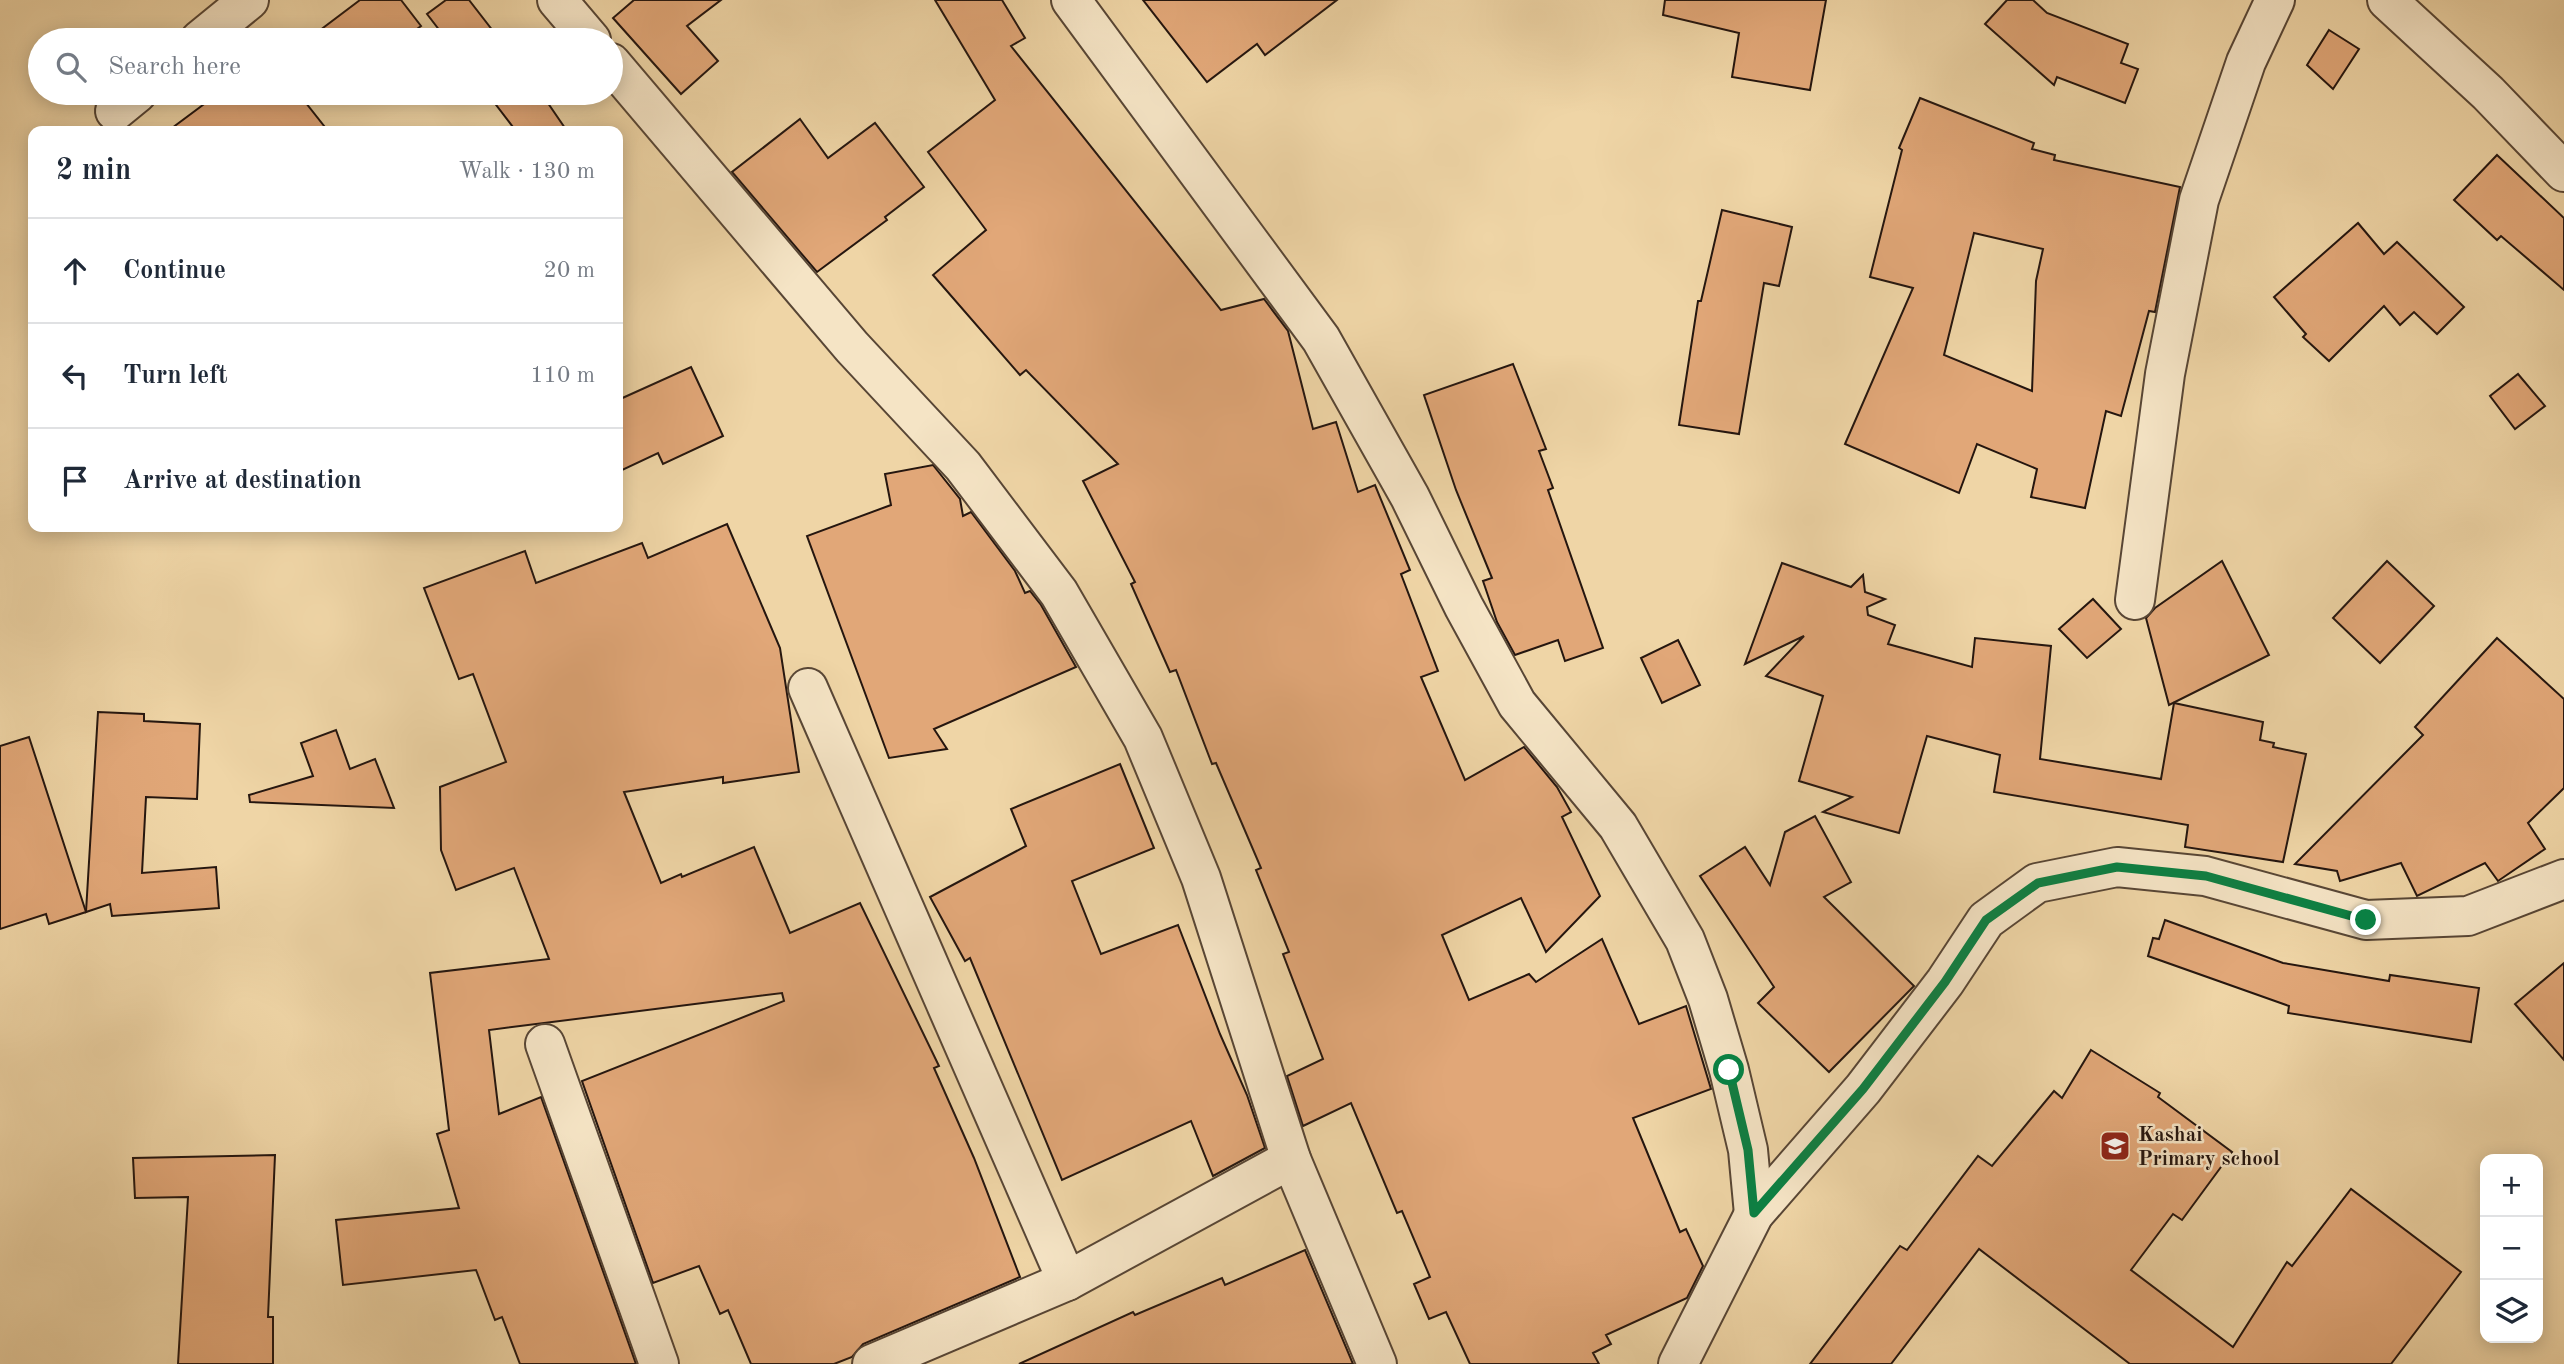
<!DOCTYPE html>
<html lang="en">
<head>
<meta charset="utf-8">
<style>
	:root { --surface:#fff; --page:#f6f6f7; --text:#1f2937; --muted:#747a83; --line:#e0e1e3 }
	body { margin:0; font-family:"Old Standard TT",serif; background:var(--page); color:var(--text) }
	.controls { position:absolute; right:21px; bottom:21px; display:grid; overflow:hidden; border-radius:14px; box-shadow:0 4px 18px #0003 }
	.controls button { width:63px; height:63px; display:grid; place-items:center; padding:0; border:0; border-bottom:2px solid var(--line); background:var(--surface); color:var(--text); font:35px sans-serif }
	.stop { position:absolute; width:21px; height:21px; margin:-16px; border:5px solid #0b8043; border-radius:50%; background:#fff }
	.stop.end { background:#0b8043; border-color:#fff; box-shadow:0 2px 7px #0008 }
	.list { margin:0; padding:0; list-style:none }
	h2 { display:flex; justify-content:space-between; align-items:center; height:91px; margin:0; padding:0 28px; font-size:30px }
	h2 small { font-size:23px; font-weight:400; color:var(--muted) }
	.list li { display:grid; grid-template-columns:46px 1fr auto; gap:21px; align-items:center; box-sizing:border-box; height:105px; padding:0 28px; border-top:2px solid var(--line) }
	.list b { display:block; font-size:26px; white-space:nowrap }
	.list em { font-size:23px; font-style:normal; color:var(--muted) }
	.icon { flex:none; width:38px; height:38px; fill:none; stroke:currentColor; stroke-width:2; stroke-linecap:round; stroke-linejoin:round }
	.map { position:relative; flex:none; width:2564px; height:1364px; overflow:hidden }
	.search { position:absolute; background:var(--surface); box-shadow:0 4px 18px #0003; left:28px; top:28px; width:595px; height:77px; display:flex; align-items:center; gap:18px; box-sizing:border-box; padding:0 24px; border-radius:38px; color:var(--muted); font-size:26px }
	.panel { position:absolute; background:var(--surface); box-shadow:0 4px 18px #0003; left:28px; top:126px; width:595px; height:406px; border-radius:14px }
	.map>svg:first-child { display:block }
	.building { fill:#e1a778; stroke:#25160f; stroke-width:2; fill-rule:evenodd }
	.lines { fill:none; stroke-linecap:round; stroke-linejoin:round }
	.minor-casing { stroke:#584635; stroke-width:42 }
	.minor { stroke:#f5e4c5; stroke-width:38 }
	.route { stroke:#0b8043; stroke-width:9 }
	.labels { text-anchor:middle; stroke-width:5; stroke-linejoin:round; paint-order:stroke }
	.poi-label { font-size:21px; font-weight:bold; fill:#25160f; stroke:#f5e4c5; text-anchor:start }
</style>
</head>
<body>
<div class="map">
<svg width="2564" height="1364" viewBox="0 0 2564 1364">
	<rect width="100%" height="100%" fill="#efd5a6"/>
	<filter id="stains"><feTurbulence type="fractalNoise" baseFrequency=".00286" numOctaves="4"/><feColorMatrix values="0 0 0 0 .2 0 0 0 0 .09 0 0 0 0 .02 0 0 0 .5 -.17"/></filter>
	<radialGradient id="worn" r=".72"><stop offset=".6" stop-color="#630" stop-opacity="0"/><stop offset="1" stop-color="#630" stop-opacity=".3"/></radialGradient>
	<!-- building -->
	<g class="building">
		<path d="M360 0H401L421 26 402 40H307Z"/>
		<path d="M446 0H469L500 40H447L427 14Z"/>
		<path d="M634 0H721L687 26 718 61 681 94 613 18Z"/>
		<path d="M935 0H1002L1025 38 1011 46 1221 310 1264 299 1288 331 1313 429 1336 422 1358 492 1375 485 1410 570 1401 574 1438 671 1421 677 1465 780 1524 747 1557 787 1571 812 1562 817 1600 896 1546 952 1521 898 1442 935 1469 1000 1529 974 1536 982 1602 939 1639 1024 1686 1006 1711 1089 1633 1118 1680 1232 1686 1229 1703 1266 1687 1298 1606 1335 1611 1344 1593 1353 1599 1364H1470L1446 1312 1429 1319 1414 1284 1430 1277 1402 1211 1397 1213 1351 1103 1303 1126 1287 1076 1323 1059 1283 954 1289 952 1256 870 1261 868 1216 763 1212 764 1176 670 1170 672 1131 584 1135 582 1083 481 1118 464 1026 370 1020 375 933 275 986 230 928 152 995 100Z"/>
		<path d="M1143 0H1337L1265 55 1257 44 1207 82Z"/>
		<path d="M1665 0H1826L1810 90 1732 77 1739 33 1663 15Z"/>
		<path d="M2007 0H2033L2047 13 2128 44 2121 63 2138 69 2125 103 2057 77 2054 85 1985 24Z"/>
		<path d="M2329 30 2359 49 2333 89 2307 65Z"/>
		<path d="M219 93H298L328 131H168Z"/>
		<path d="M487 93H541L567 131H516Z"/>
		<path d="M1920 98 2034 143 2032 149 2055 155 2054 160 2180 187 2155 312 2149 311 2121 416 2106 411 2085 508 2031 497 2037 469 1977 444 1959 493 1845 444 1913 288 1870 277 1902 150 1899 148ZM1974 233 2043 249 2036 281 2032 391 1944 355Z"/>
		<path d="M800 119 828 158 875 123 924 187 885 217 887 220 817 272 732 172Z"/>
		<path d="M2497 155 2564 218V290L2501 236 2497 240 2454 200Z"/>
		<path d="M1722 210 1792 227 1779 286 1764 283 1739 434 1679 425 1698 301H1701Z"/>
		<path d="M2358 223 2384 254 2397 242 2464 307 2437 334 2414 312 2400 325 2384 306 2329 361 2303 337 2306 334 2274 297Z"/>
		<path d="M1513 364 1546 449 1539 451 1553 488 1548 490 1603 648 1565 661 1558 640 1515 655 1497 622 1483 581 1492 578 1456 490 1424 395Z"/>
		<path d="M691 367 723 436 663 464 658 453 618 472V400Z"/>
		<path d="M2518 374 2545 406 2515 429 2490 396Z"/>
		<path d="M933 465 960 499 963 516 971 512 1015 571 1025 593 1030 591 1041 605 1076 667 934 729 947 749 889 758 807 536 891 505 885 474Z"/>
		<path d="M727 524 780 648 799 772 723 783V777L624 792 661 883 681 874 682 877 754 847 790 933 860 903 939 1066 934 1068 974 1158 1020 1277 863 1344 852 1357 834 1364H751L728 1310 720 1314 699 1266 653 1283 582 1081 784 1001 782 993 489 1030 499 1114 541 1097 636 1364H520L502 1317 495 1320 476 1270 343 1285 336 1220 459 1208 437 1134 449 1130 430 973 549 959 514 868 456 890 441 850 440 787 506 762 473 674 459 679 424 588 525 551 536 583 642 543 648 558Z"/>
		<path d="M2222 561 2269 655 2169 705 2146 618 2155 608Z"/>
		<path d="M2387 561 2434 606 2380 663 2333 618Z"/>
		<path d="M1782 563 1851 587 1863 575 1865 592 1885 599 1867 607 1868 615 1895 625 1888 644 1972 667 1975 638 2051 646 2040 759 2161 779 2174 703 2263 722 2260 740 2274 743 2273 747 2306 754 2283 862 2185 847 2188 825 1994 792 2000 755 1927 736 1899 833 1823 812 1852 797 1799 781 1823 696 1766 676 1804 636 1745 664Z"/>
		<path d="M2093 599 2121 629 2087 658 2059 629Z"/>
		<path d="M2497 638 2564 699V788L2528 823 2545 849 2498 881 2485 863 2417 896 2401 863 2340 881 2337 871 2295 864 2423 735 2415 727Z"/>
		<path d="M1678 640 1700 685 1662 703 1641 658Z"/>
		<path d="M98 712 144 714V721L200 724 197 799 146 797 142 873 216 867 219 908 112 916 110 904 86 912Z"/>
		<path d="M336 730 350 769 375 759 394 808 250 802 249 795 313 776 301 743Z"/>
		<path d="M29 737 86 912 49 924 46 914 0 929V746Z"/>
		<path d="M1120 764 1154 848 1072 881 1101 954 1178 925 1220 1034 1247 1095 1265 1148 1213 1176 1191 1121 1062 1180 970 958 965 961 930 897 1026 846 1011 809Z"/>
		<path d="M1815 816 1851 882 1824 897 1914 986 1829 1072 1758 1003 1774 987 1700 876 1745 847 1770 885 1785 832Z"/>
		<path d="M2165 920 2283 963 2389 981 2390 975 2479 988 2471 1042 2288 1013 2289 1006 2148 956 2153 938 2159 939Z"/>
		<path d="M2564 963V1060L2515 1004Z"/>
		<path d="M2091 1050 2160 1093 2158 1097 2232 1152 2182 1220 2173 1214 2131 1270 2233 1347 2287 1262 2292 1266 2351 1189 2461 1272 2391 1364H2130L1979 1249 1891 1364H1810L1900 1246 1907 1250 1978 1156 1992 1166 2054 1091 2062 1098Z"/>
		<path d="M275 1155 268 1317H273V1364H178L188 1197 135 1198 133 1158Z"/>
		<path d="M1305 1250 1353 1364H1019L1133 1312 1135 1315 1222 1278 1225 1285Z"/>
	</g>
	<g class="lines">
		<!-- minor casing -->
		<g class="minor-casing">
			<g id="minor">
				<path d="M557 0 591 40"/>
				<path d="M1071 0 1321 339 1410 497 1464 607 1517 704 1618 826 1685 940 1708 999 1729 1070 1748 1150 1754 1214"/>
				<path d="M2387 0 2488 93 2564 172"/>
				<path d="M200 40 249 0"/>
				<path d="M611 63 852 347 963 466 1059 593 1143 738 1201 878 1291 1159 1377 1364"/>
				<path d="M115 111 137 93"/>
				<path d="M2135 600 2165 374 2199 200 2246 62 2275 0"/>
				<path d="M808 688 1067 1281"/>
				<path d="M545 1044 659 1364"/>
				<path d="M872 1364 1067 1281 1291 1159"/>
				<path d="M1678 1364 1754 1214 1863 1089 1945 982 1986 920 2037 883 2117 867 2205 876 2366 920 2468 916 2564 879"/>
			</g>
		</g>
		<!-- minor -->
		<use href="#minor" class="minor"/>
	</g>
	<g class="lines">
		<!-- route -->
		<path class="route" d="M1729 1070 1748 1150 1754 1213 1863 1089 1945 982 1986 920 2038 883 2117 867 2206 876 2366 920"/>
	</g>
	<!-- icons -->
	<defs>
		<g id="school-square" transform="scale(1.575)"><rect x="-9" y="-9" width="18" height="18" rx="4" fill="#8f2418" stroke="#f5e4c5"/><path d="M0-5L7-2L0 1L-7-2ZM-4 1L0 2.5L4 1V4Q0 6-4 4Z" fill="#fff"/></g>
	</defs>
	<g fill-rule="evenodd">
		<use href="#school-square" x="2115" y="1146"/>
	</g>
	<g class="labels">
		<!-- poi labels -->
		<g class="poi-label">
			<text x="2138" y="1141">Kashai<tspan x="2138" dy="24">Primary school</tspan></text>
		</g>
	</g>
	<rect width="100%" height="100%" filter="url(#stains)"/>
	<rect width="100%" height="100%" fill="url(#worn)"/>
</svg>
<div class="controls">
<button>+</button>
<button>−</button>
<button><svg class="icon" aria-label="layers" viewBox="0 0 24 24"><path d="M12 4l9 5-9 5-9-5zM3 14l9 5 9-5"/></svg></button>
</div>
<div class="stop" style="left:1729px;top:1070px"></div>
<div class="stop end" style="left:2366px;top:920px"></div>
<div class="search"><svg class="icon" aria-label="search" viewBox="0 0 24 24"><circle cx="10" cy="10" r="6"/><path d="M15 15l6 6"/></svg>Search here</div>
<section class="panel">
<h2>2 min<small>Walk · 130 m</small></h2>
<ul class="list">
<li><svg class="icon" aria-label="ahead" viewBox="0 0 24 24"><path d="M12 20V5M6 11l6-6 6 6"/></svg><div><b>Continue</b></div><em>20 m</em></li>
<li><svg class="icon" aria-label="left" viewBox="0 0 24 24"><path d="M17 20v-9H6M10 6l-5 5 5 5"/></svg><div><b>Turn left</b></div><em>110 m</em></li>
<li><svg class="icon" aria-label="arrive" viewBox="0 0 24 24"><path d="M6 21V4h12l-3 4 3 4H6"/></svg><div><b>Arrive at destination</b></div></li>
</ul>
</section>
</div>
</body>
</html>
